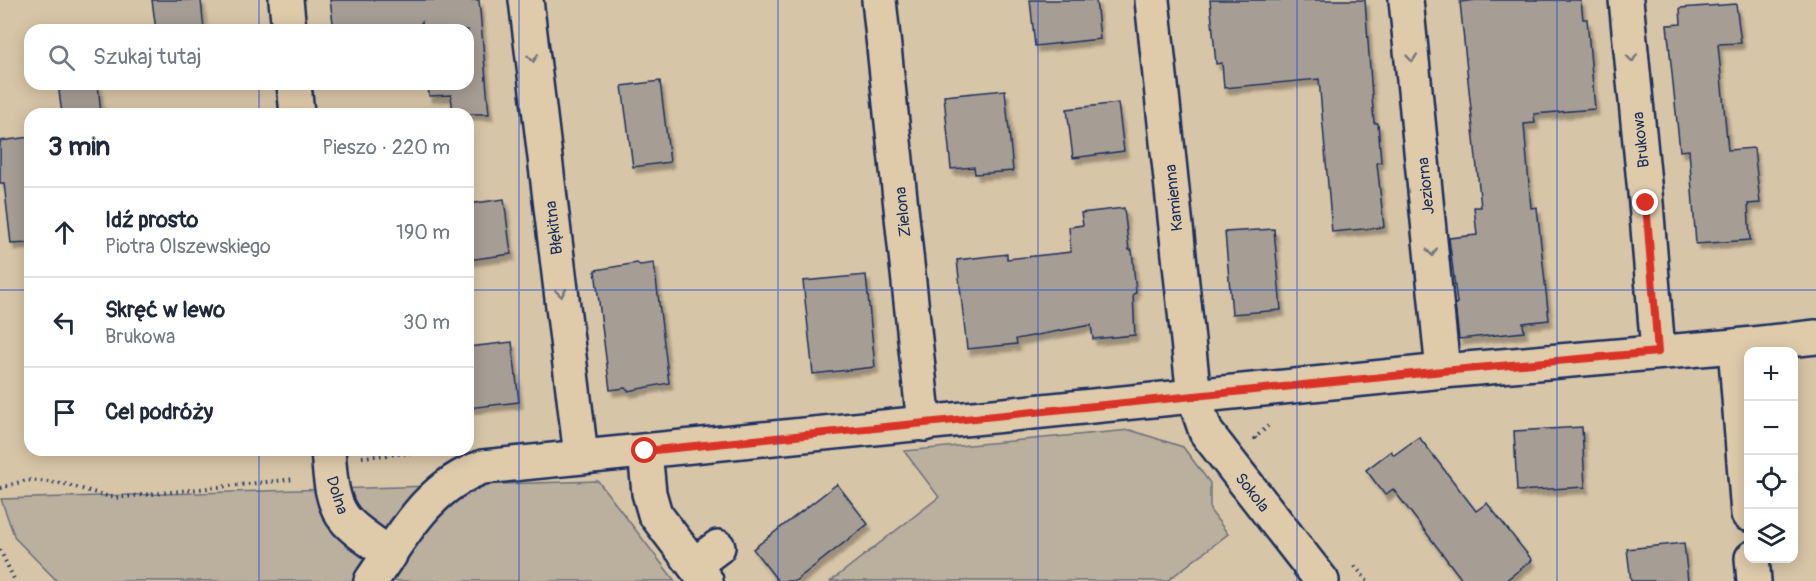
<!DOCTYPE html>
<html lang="pl">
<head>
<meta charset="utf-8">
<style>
	:root { --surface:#fff; --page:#f6f6f7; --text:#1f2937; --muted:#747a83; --line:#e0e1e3 }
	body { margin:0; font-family:Pangolin,sans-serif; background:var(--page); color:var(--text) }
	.controls { position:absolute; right:18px; bottom:18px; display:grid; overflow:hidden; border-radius:12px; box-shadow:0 3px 15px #0003 }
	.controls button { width:54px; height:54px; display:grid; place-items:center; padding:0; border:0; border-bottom:2px solid var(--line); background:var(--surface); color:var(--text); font:30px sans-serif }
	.stop { position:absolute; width:18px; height:18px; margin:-14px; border:4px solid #d93025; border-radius:50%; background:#fff }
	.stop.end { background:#d93025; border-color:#fff; box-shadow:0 2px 6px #0008 }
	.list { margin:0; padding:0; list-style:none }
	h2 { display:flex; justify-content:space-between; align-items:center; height:78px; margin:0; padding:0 24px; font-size:26px }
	h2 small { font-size:20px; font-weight:400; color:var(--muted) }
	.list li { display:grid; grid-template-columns:39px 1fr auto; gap:18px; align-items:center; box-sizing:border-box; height:90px; padding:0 24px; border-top:2px solid var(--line) }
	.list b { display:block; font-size:22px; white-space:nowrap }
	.list p { margin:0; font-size:20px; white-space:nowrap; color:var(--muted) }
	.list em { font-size:20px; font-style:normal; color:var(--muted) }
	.icon { flex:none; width:33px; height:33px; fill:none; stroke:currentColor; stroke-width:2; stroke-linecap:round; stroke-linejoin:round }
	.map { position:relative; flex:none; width:1816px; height:581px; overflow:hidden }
	.search { position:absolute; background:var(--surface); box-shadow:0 3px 15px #0003; left:24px; top:24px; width:450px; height:66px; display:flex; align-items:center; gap:15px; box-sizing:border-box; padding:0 21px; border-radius:18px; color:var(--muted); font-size:22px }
	.panel { position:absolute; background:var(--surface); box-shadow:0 3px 15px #0003; left:24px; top:108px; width:450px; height:348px; border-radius:18px }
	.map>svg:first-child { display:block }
	.green { fill:#bbaf9d; stroke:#6b6f7e; stroke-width:1.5 }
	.building { fill:#a69d94; stroke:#1b2f5e; stroke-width:1.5; filter:url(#shadow) }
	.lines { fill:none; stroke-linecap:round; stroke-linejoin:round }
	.minor-casing { stroke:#1b2f5e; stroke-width:38 }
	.path { stroke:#1b2f5e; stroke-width:4; stroke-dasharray:1.5 4.5; stroke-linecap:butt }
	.minor { stroke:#dfcbaa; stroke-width:33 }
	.oneway { stroke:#737580 }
	.route { stroke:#d93025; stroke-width:8 }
	.grid { fill:none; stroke:#1d4ed8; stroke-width:1.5; stroke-opacity:0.55 }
	.labels { text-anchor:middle; stroke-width:4.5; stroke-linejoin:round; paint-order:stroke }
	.street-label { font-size:16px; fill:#1b2f5e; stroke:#dfcbaa }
</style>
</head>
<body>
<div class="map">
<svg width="1816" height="581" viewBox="0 0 1816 581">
	<defs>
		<filter id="shadow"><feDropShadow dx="3.5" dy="6" stdDeviation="1.5" flood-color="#0004"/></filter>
	</defs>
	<rect width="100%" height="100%" fill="#d7c5a7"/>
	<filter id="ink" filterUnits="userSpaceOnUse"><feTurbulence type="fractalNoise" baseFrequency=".0167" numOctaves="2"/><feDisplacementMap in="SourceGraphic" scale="12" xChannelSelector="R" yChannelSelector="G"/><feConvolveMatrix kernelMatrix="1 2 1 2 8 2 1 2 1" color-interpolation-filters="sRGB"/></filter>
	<g filter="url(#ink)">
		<!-- green -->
		<g class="green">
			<path d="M1130 430 1183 447 1210 483V510L1228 534 1167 581H831L939 497 904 451Z"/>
			<path d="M598 481 675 581H57L15 538 1 499Z"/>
		</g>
		<!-- building -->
		<g class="building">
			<path d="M152 0H201L204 30H156Z"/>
			<path d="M330 0H479L489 114H453L451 95 429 96 428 84H468V30H423L422 22 415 30H334Z"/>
			<path d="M1030 0H1096L1100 39 1035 46Z"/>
			<path d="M1210 0H1365L1374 123H1378L1381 162 1377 163 1384 227 1332 232 1319 79 1224 88 1222 63 1216 64Z"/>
			<path d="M1476 0H1581L1583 19H1587L1595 109 1534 114 1535 123 1524 124 1531 208 1537 207 1549 320 1523 323 1524 332 1459 339 1455 304 1457 303 1449 238 1477 235 1474 207H1481L1460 2Z"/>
			<path d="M1736 4 1741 43 1718 44 1728 150 1754 148 1760 203 1748 204 1750 240 1696 244 1689 150 1680 151 1667 25 1681 24 1680 8Z"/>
			<path d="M660 81 670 162 633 167 622 86Z"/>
			<path d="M58 84H98L101 114H62Z"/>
			<path d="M1005 90 1013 171 975 174 974 167 951 169 944 96Z"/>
			<path d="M1118 103 1124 151 1073 158 1067 109Z"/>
			<path d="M30 137V243L11 244 4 183H0V141Z"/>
			<path d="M504 199 511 254 468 260V204Z"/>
			<path d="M1124 208 1129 250H1132L1136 293 1133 294 1135 335 1093 339 1091 325 1016 339 1017 344 967 349 957 260 1007 254V259L1071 252 1069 227 1083 225 1081 213Z"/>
			<path d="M1274 229 1281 310 1232 314 1225 232Z"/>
			<path d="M637 263 640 265 654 263 669 383 628 391 625 388 610 390 595 270Z"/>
			<path d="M866 275 875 367 813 374 803 281Z"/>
			<path d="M512 342 519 402 468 408V347Z"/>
			<path d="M1582 427 1585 487 1517 491 1514 431Z"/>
			<path d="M1419 437 1476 511 1487 503 1532 560 1505 581H1463L1393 489 1385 495 1366 470 1391 451 1394 455Z"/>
			<path d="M837 484 868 524 795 581H778L753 549Z"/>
			<path d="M1684 543 1688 581H1631L1627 549Z"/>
		</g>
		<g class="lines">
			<!-- minor casing -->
			<g class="minor-casing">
				<g id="minor">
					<path d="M286 0 289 30"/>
					<path d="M526 0 581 456"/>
					<path d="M879 0 924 424"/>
					<path d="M1152 0 1194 397 1206 432 1322 581"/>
					<path d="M1406 0 1443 371"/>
					<path d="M1626 0 1646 203 1658 352"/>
					<path d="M294 84 297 114"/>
					<path d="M1735 346 1748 514"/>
					<path d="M328 450C330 472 330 501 345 519 356 533 376 543 390 555"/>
					<path d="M645 451 649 493 655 514 706 581"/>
					<path d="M1752 558 1754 581"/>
					<path d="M694 565 718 547"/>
					<path d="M371 581C403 535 428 486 483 467L1443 371 1735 346 1816 337"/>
				</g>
			</g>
			<!-- path -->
			<g class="path">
				<path d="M1256 439 1255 438 1268 426"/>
				<path d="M362 457 433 451"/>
				<path d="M0 488 27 480 61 483 114 498 295 479"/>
				<path d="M0 550 15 581"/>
				<path d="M1355 566 1367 581"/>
			</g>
			<!-- minor -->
			<use href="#minor" class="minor"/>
		</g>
		<!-- one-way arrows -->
		<defs><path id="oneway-chevron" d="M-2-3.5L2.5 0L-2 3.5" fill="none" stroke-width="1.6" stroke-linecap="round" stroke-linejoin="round" transform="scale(1.5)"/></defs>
		<g class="oneway">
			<use href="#oneway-chevron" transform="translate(533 58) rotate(83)"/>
			<use href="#oneway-chevron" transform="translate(1412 58) rotate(84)"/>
			<use href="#oneway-chevron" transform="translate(1632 58) rotate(84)"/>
			<use href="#oneway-chevron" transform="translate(1432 252) rotate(84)"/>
			<use href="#oneway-chevron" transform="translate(561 293) rotate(83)"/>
		</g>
	</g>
	<g class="lines" filter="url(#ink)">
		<!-- route -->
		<path class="route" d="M645 451 1443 371 1658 352 1646 203"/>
	</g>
	<!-- grid -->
	<path class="grid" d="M259 0V30M519 0V581M778 0V581M1038 0V581M1297 0V581M1557 0V581M259 84V114M0 290H30M468 290H1816M259 450V581"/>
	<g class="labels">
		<!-- street labels -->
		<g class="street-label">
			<text transform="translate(1640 140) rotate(-96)" y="6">Brukowa</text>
			<text transform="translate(1425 186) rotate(-96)" y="6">Jeziorna</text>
			<text transform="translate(1173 198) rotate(-96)" y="6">Kamienna</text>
			<text transform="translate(902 212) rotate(-96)" y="6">Zielona</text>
			<text transform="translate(553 228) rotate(-97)" y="6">Błękitna</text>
			<text transform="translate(1253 492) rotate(52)" y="6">Sokola</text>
			<text transform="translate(338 495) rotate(72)" y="6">Dolna</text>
		</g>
	</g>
</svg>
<div class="controls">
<button>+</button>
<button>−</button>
<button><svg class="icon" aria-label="locate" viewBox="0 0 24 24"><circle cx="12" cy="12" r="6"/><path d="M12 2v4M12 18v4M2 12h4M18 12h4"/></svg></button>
<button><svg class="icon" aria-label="layers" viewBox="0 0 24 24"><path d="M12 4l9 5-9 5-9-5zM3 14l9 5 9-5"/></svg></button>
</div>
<div class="stop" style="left:645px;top:451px"></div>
<div class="stop end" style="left:1646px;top:203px"></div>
<div class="search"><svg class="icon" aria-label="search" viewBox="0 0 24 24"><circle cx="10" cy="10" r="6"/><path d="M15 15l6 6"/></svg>Szukaj tutaj</div>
<section class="panel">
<h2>3 min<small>Pieszo · 220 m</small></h2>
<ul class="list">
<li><svg class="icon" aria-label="ahead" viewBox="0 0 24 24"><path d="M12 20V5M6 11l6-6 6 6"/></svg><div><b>Idź prosto</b><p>Piotra Olszewskiego</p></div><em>190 m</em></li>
<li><svg class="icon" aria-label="left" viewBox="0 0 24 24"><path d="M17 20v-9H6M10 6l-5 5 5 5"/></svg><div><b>Skręć w lewo</b><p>Brukowa</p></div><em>30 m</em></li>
<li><svg class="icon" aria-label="arrive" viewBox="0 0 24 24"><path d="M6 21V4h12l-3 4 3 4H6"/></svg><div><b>Cel podróży</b></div></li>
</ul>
</section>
</div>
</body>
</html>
